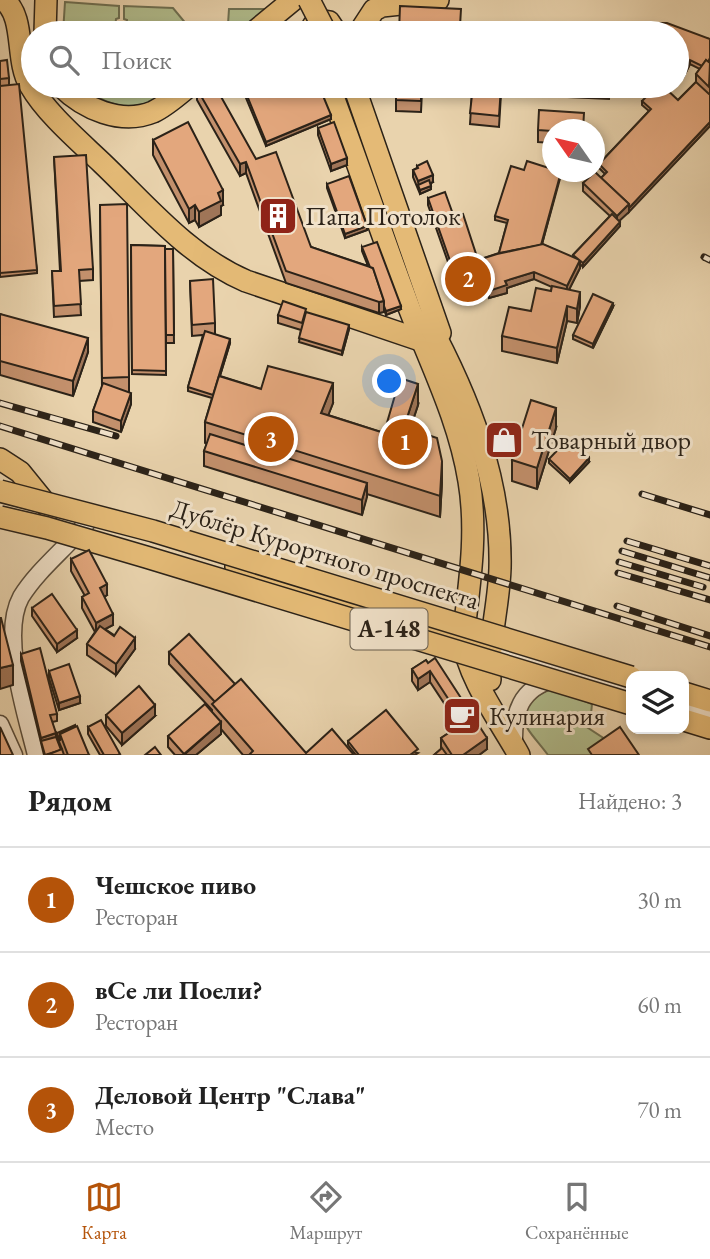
<!DOCTYPE html>
<html lang="ru">
<head>
<meta charset="utf-8">
<style>
	:root { --surface:#fff; --page:#f6f6f6; --text:#222; --muted:#767676; --line:#e0e0e0; --accent:#b45309 }
	body { margin:0; font-family:"EB Garamond",serif; background:var(--page); color:var(--text) }
	.controls { position:absolute; right:21px; bottom:21px; display:grid; overflow:hidden; border-radius:14px; box-shadow:0 4px 10px #0003 }
	.controls button { width:63px; height:63px; display:grid; place-items:center; padding:0; border:0; border-bottom:2px solid var(--line); background:var(--surface); color:var(--text); font:35px sans-serif }
	.compass { position:absolute; left:542px; top:119px; width:63px; height:63px; border-radius:50%; background:var(--surface); box-shadow:0 4px 10px #0003; rotate:304deg }
	.you { position:absolute; left:390px; top:382px; width:24px; height:24px; margin:-18px; border:5px solid #fff; border-radius:50%; background:#1a73e8; box-shadow:0 0 0 10px #1a73e833 }
	.badge { display:grid; place-items:center; width:46px; height:46px; border-radius:50%; background:var(--accent); color:#fff; font-size:23px; font-weight:700 }
	.pin { position:absolute; translate:-50% -50%; border:4px solid #fff; box-shadow:0 2px 7px #0006 }
	.list { margin:0; padding:0; list-style:none }
	h2 { display:flex; justify-content:space-between; align-items:center; height:91px; margin:0; padding:0 28px; font-size:30px }
	h2 small { font-size:23px; font-weight:400; color:var(--muted) }
	.list li { display:grid; grid-template-columns:46px 1fr auto; gap:21px; align-items:center; box-sizing:border-box; height:105px; padding:0 28px; border-top:2px solid var(--line) }
	.list b { display:block; font-size:26px; white-space:nowrap }
	.list p { margin:0; font-size:23px; white-space:nowrap; color:var(--muted) }
	.list em { font-size:23px; font-style:normal; color:var(--muted) }
	.icon { flex:none; width:38px; height:38px; fill:none; stroke:currentColor; stroke-width:2; stroke-linecap:round; stroke-linejoin:round }
	.map { position:relative; flex:none; width:710px; height:755px; overflow:hidden }
	.search { position:absolute; background:var(--surface); box-shadow:0 4px 10px #0003; left:21px; right:21px; top:21px; height:77px; display:flex; align-items:center; gap:18px; box-sizing:border-box; padding:0 24px; border-radius:38px; color:var(--muted); font-size:26px }
	.sheet { height:406px; background:var(--surface) }
	nav { display:flex; justify-content:space-around; align-items:center; box-sizing:border-box; height:98px; border-top:2px solid var(--line); background:var(--surface); font-size:19px; color:var(--muted) }
	nav a { display:grid; justify-items:center; gap:4px }
	nav .on { color:var(--accent) }
	.map>svg:first-child { display:block }
	.green { fill:#b1be8e; stroke:#6e7053; stroke-width:2 }
	.lines { fill:none; stroke-linecap:round; stroke-linejoin:round }
	.minor-casing { stroke:#5a4e3d; stroke-width:19 }
	.major-casing { stroke:#2b2218; stroke-width:24 }
	.minor { stroke:#f1e2ca; stroke-width:16 }
	.major { stroke:#e4ba76; stroke-width:21 }
	.rail-casing { stroke:#2b2218; stroke-width:7 }
	.rail { stroke:#f1e2ca; stroke-width:4.5; stroke-dasharray:13; stroke-linecap:butt }
	.major-bridge-casing { stroke:#2b2218; stroke-width:24; stroke-linecap:butt }
	.major-bridge { stroke:#e4ba76; stroke-width:21 }
	.wall { fill:#c3906c; stroke:#2b2218; stroke-width:2 }
	.shaded-wall { fill:#9f7558; stroke:#2b2218; stroke-width:2 }
	.building { fill:#e3a77d; stroke:#2b2218; stroke-width:2 }
	.labels { text-anchor:middle; stroke-width:6; stroke-linejoin:round; paint-order:stroke }
	.shield { fill:#f1e2ca; stroke:#665c4d; stroke-width:2 }
	.shield-label { font-size:24px; font-weight:bold; fill:#2b2218 }
	.poi-label { font-size:26px; fill:#2b2218; stroke:#f1e2ca; text-anchor:start }
	.street-label { font-size:26px; fill:#2b2218; stroke:#f1e2ca }
</style>
</head>
<body>
<div class="map">
<svg width="710" height="755" viewBox="0 0 710 755">
	<rect width="100%" height="100%" fill="#e9d3ad"/>
	<filter id="stains"><feTurbulence type="fractalNoise" baseFrequency=".00286" numOctaves="4"/><feColorMatrix values="0 0 0 0 .2 0 0 0 0 .09 0 0 0 0 .02 0 0 0 .5 -.17"/></filter>
	<radialGradient id="worn" r=".72"><stop offset=".6" stop-color="#630" stop-opacity="0"/><stop offset="1" stop-color="#630" stop-opacity=".3"/></radialGradient>
	<!-- green -->
	<g class="green">
		<path d="M65 2 119 6V18L116 19 115 29 126 30 127 20 124 19V6L173 8 187 25 228 24 229 9H272L242 33H63Z"/>
		<path d="M81 86H176C168 91 158 100 148 103 123 112 100 101 81 86Z"/>
		<path d="M548 690H558L592 704 591 714 573 715 576 720 611 743 618 755H548C529 729 503 712 548 690Z"/>
	</g>
	<g class="lines">
		<!-- minor casing -->
		<g class="minor-casing">
			<g id="minor">
				<path d="M490 648 631 691"/>
				<path d="M684 706 710 714"/>
				<path d="M0 724 14 755"/>
				<path d="M514 745C513 713 520 688 555 679"/>
				<path d="M36 755C26 714 0 635 21 597 39 568 68 547 89 520"/>
			</g>
		</g>
		<!-- major casing -->
		<g class="major-casing">
			<g id="major">
				<path d="M4 0C26 18 15 60 30 85 46 113 79 141 102 163 147 206 188 256 246 281L423 341"/>
				<path d="M45 33 46 0"/>
				<path d="M253 33 293 0"/>
				<path d="M310 33 313 26 322 21 329 22 333 28"/>
				<path d="M359 33 374 10 382 6 438 0"/>
				<path d="M61 86C84 109 121 125 153 112 166 106 178 95 189 86"/>
				<path d="M329 86C357 160 382 236 410 310 432 367 459 420 469 481 478 534 469 586 463 639 467 677 500 721 519 755"/>
				<path d="M354 86 440 333"/>
				<path d="M427 320C468 396 502 480 500 568 499 605 488 642 490 680"/>
				<path d="M0 459 20 472 50 509"/>
				<path d="M236 567 475 643"/>
				<path d="M684 693 710 701"/>
				<path d="M684 720 710 728"/>
			</g>
		</g>
		<!-- minor -->
		<use href="#minor" class="minor"/>
		<!-- major -->
		<use href="#major" class="major"/>
		<!-- rail casing -->
		<g class="rail-casing">
			<g id="rail">
				<path d="M704 257 710 260"/>
				<path d="M0 403 116 436"/>
				<path d="M0 426 710 647"/>
				<path d="M642 494 710 515"/>
				<path d="M627 541 710 566"/>
				<path d="M622 551 710 578"/>
				<path d="M619 562 703 587"/>
				<path d="M618 573 710 600"/>
				<path d="M617 606 710 636"/>
			</g>
		</g>
		<!-- rail -->
		<use href="#rail" class="rail"/>
		<!-- major-bridge casing -->
		<g class="major-bridge-casing">
			<g id="major-bridge">
				<path d="M309 0 326 33"/>
				<path d="M0 491 153 531 631 677"/>
				<path d="M0 517 47 528 146 557 631 704"/>
			</g>
		</g>
		<!-- major-bridge -->
		<use href="#major-bridge" class="major-bridge"/>
	</g>
	<!-- wall -->
	<g class="wall">
		<path d="M677 33 710 39V126L619 221 620 226 583 267 580 264V268L569 289 580 306 577 323 567 321 557 363 502 351V336L531 311 551 291 552 287 534 279 507 288V293L489 298 488 294 462 302 428 205V198L454 217 478 260 499 253 507 223 495 220V216L524 170 561 175 542 244 573 258V255L610 216 583 191V183L601 178 605 174 599 168V164L649 111 642 105V101L678 100 696 82V74L700 69 690 64 683 78 677 74Z"/>
		<path d="M0 61 9 78V85L37 270V273L0 277Z"/>
		<path d="M241 86H319L331 119 266 146Z"/>
		<path d="M396 86H610L609 99 501 94 499 127 470 124 472 93 422 91 421 112 396 111Z"/>
		<path d="M197 89 256 159 311 247 368 266 362 251V247L401 309 386 315 384 310V312L379 313 286 283 246 173 240 176 197 100Z"/>
		<path d="M318 128 347 165 331 171 318 135Z"/>
		<path d="M538 130H552V143L538 142Z"/>
		<path d="M153 140 223 205 221 206V215L199 227 195 220 189 223 153 155Z"/>
		<path d="M54 157 93 269V280L79 281 81 315 54 317 52 271H60Z"/>
		<path d="M417 166 433 182 431 183V189L420 194 413 177V170L417 168Z"/>
		<path d="M327 184 367 230 345 238 327 188Z"/>
		<path d="M100 205 129 377V392L131 404 121 432 93 422V411L102 387Z"/>
		<path d="M131 245 165 246 166 375 132 374Z"/>
		<path d="M165 249H173L174 343H166Z"/>
		<path d="M190 281 215 323V335L230 343 220 376 261 389 333 403 328 415 384 433 418 405 410 429 442 482 440 517 367 494 362 515 204 466V451L207 444 205 443V422L212 398 188 391V387L203 335 192 336Z"/>
		<path d="M613 307 593 348 573 339V335Z"/>
		<path d="M306 313 349 329 342 355 299 342 301 330 278 323V315Z"/>
		<path d="M0 314 88 352 73 396 0 375Z"/>
		<path d="M556 428 537 489 512 481V460Z"/>
		<path d="M549 459 589 462 570 482 549 463Z"/>
		<path d="M71 559 107 595 104 597 113 625 105 629 135 649 116 675 87 655V644L95 632 82 608V597L85 596 71 571Z"/>
		<path d="M32 608 77 638 57 652 32 616Z"/>
		<path d="M169 652 235 684 306 753 354 755H243L221 729V734L196 755H175L168 747V736L212 712V710L169 664Z"/>
		<path d="M21 654 57 714V721L52 722 56 737 61 750 62 749 57 737V733L89 755H44L21 661Z"/>
		<path d="M426 660 487 749 479 755H434L441 749V738L459 726 430 682 418 690 412 681V669Z"/>
		<path d="M49 671 80 703 59 710 49 678Z"/>
		<path d="M106 715 155 716 122 745 106 726Z"/>
		<path d="M88 727 120 755H100L88 734Z"/>
		<path d="M348 741 418 753 415 755H356L348 745Z"/>
	</g>
	<!-- shaded-wall -->
	<g class="shaded-wall">
		<path d="M690 60V64L683 78V74Z"/>
		<path d="M331 115V119L266 146V142Z"/>
		<path d="M710 122V126L629 212V208Z"/>
		<path d="M347 158V165L331 171V164Z"/>
		<path d="M246 162V173L240 176V164Z"/>
		<path d="M561 172 540 252 497 261Z"/>
		<path d="M433 175V182L419 188 418 181Z"/>
		<path d="M431 186V189L420 194V190Z"/>
		<path d="M223 190V205L221 206V215L199 227V212L218 193Z"/>
		<path d="M629 204V212L617 223V216Z"/>
		<path d="M195 205V220L189 223V209Z"/>
		<path d="M620 222V226L583 267V263Z"/>
		<path d="M367 226V230L345 238V234Z"/>
		<path d="M580 260V268L567 294V286Z"/>
		<path d="M534 272V279L507 288V293L489 298V291L505 281Z"/>
		<path d="M488 287V294L462 302V295Z"/>
		<path d="M580 292V306L577 323V309Z"/>
		<path d="M384 301V312L379 313V302Z"/>
		<path d="M613 303V307L593 348V344Z"/>
		<path d="M401 306V309L386 315V311Z"/>
		<path d="M567 306V321L557 363V348Z"/>
		<path d="M349 325V329L342 355V351Z"/>
		<path d="M88 338V352L73 396V381Z"/>
		<path d="M230 339V343L213 398V395Z"/>
		<path d="M333 383V403L321 434V413Z"/>
		<path d="M418 384V405L404 447V427Z"/>
		<path d="M131 393V404L121 432V421Z"/>
		<path d="M556 408V428L537 489V468Z"/>
		<path d="M589 458V462L570 482V479Z"/>
		<path d="M442 461V482L440 517V496Z"/>
		<path d="M367 483V497L362 515V500Z"/>
		<path d="M107 584V595L100 600V588Z"/>
		<path d="M113 614V625L96 634V623Z"/>
		<path d="M77 630V638L57 652V644Z"/>
		<path d="M135 638V649L116 675V664Z"/>
		<path d="M13 665V685L0 689V668Z"/>
		<path d="M430 671V682L418 690V679Z"/>
		<path d="M80 696V703L59 710V703Z"/>
		<path d="M155 705V716L122 745V733Z"/>
		<path d="M221 722V734L196 755H184Z"/>
		<path d="M56 733V740L41 741V738Z"/>
		<path d="M487 738V749L479 755H463Z"/>
	</g>
	<!-- building -->
	<g class="building">
		<path d="M400 6 461 9 460 26 612 33H399Z"/>
		<path d="M626 23H667L710 39V58L708 62 706 60 702 66 690 60 683 74 677 71V33H625Z"/>
		<path d="M386 29H399V33H385Z"/>
		<path d="M7 60 9 78 0 79V61Z"/>
		<path d="M706 60 710 63 709 87 696 74Z"/>
		<path d="M696 82 709 94H710V122L629 208V204L601 178 607 172 599 164 651 109 642 101 657 86H663L678 100Z"/>
		<path d="M19 84 37 270 0 273V86Z"/>
		<path d="M200 86H215L256 159 276 152 311 247 373 268 384 301 379 302 286 271 246 162 240 164 197 89Z"/>
		<path d="M243 86H319L331 115 266 142Z"/>
		<path d="M396 86H421V101L396 100Z"/>
		<path d="M473 86 501 87 499 116 470 113Z"/>
		<path d="M558 86H609V88Z"/>
		<path d="M539 110 584 113 583 130H552V131L538 130Z"/>
		<path d="M188 122 223 190 218 193 221 201 199 212 195 205 189 209 153 140Z"/>
		<path d="M334 122 347 158 331 164 318 128Z"/>
		<path d="M86 155 93 269 79 270 81 304 54 306 52 271H61L54 157Z"/>
		<path d="M427 161 433 175 418 181 413 170 418 168 417 166Z"/>
		<path d="M527 161 552 169V172H561L541 245 499 253 508 220 495 216 511 166 524 170Z"/>
		<path d="M595 172 629 204 617 216 583 183Z"/>
		<path d="M349 176 367 226 345 234 327 184Z"/>
		<path d="M429 180 431 186 420 190 418 185Z"/>
		<path d="M445 192 454 217 463 214 478 260 497 254 543 244 580 260 567 286 534 272 505 281 507 285 489 291 488 287 462 295 428 198Z"/>
		<path d="M127 204 129 377 102 378 100 205Z"/>
		<path d="M612 214 620 222 583 263 573 255Z"/>
		<path d="M377 242 401 306 386 311 384 306V301L373 268 370 267 362 247Z"/>
		<path d="M131 245 165 246 166 371 132 370Z"/>
		<path d="M165 249H173L174 335H166Z"/>
		<path d="M213 279 215 323 192 325 190 281Z"/>
		<path d="M552 286 580 292 577 309 567 306 557 348 502 336 509 307 531 311 536 288 551 291Z"/>
		<path d="M593 294 613 303 593 344 573 335Z"/>
		<path d="M283 301 306 309 302 323 278 315Z"/>
		<path d="M306 312 349 325 342 351 299 338Z"/>
		<path d="M0 314 88 338 73 381 0 361Z"/>
		<path d="M205 331 230 339 213 395 188 387Z"/>
		<path d="M268 366 333 383 321 413 384 433 400 378 418 384 404 427 437 438 442 461 440 496 205 422 219 376 261 389Z"/>
		<path d="M103 383 131 393 121 421 93 411Z"/>
		<path d="M531 400 556 408 537 468 512 460Z"/>
		<path d="M210 434 367 483 362 500 204 451Z"/>
		<path d="M568 439 589 458 570 479 549 459Z"/>
		<path d="M89 550 107 584 100 588 113 614 96 623 82 597 89 593 71 559Z"/>
		<path d="M52 594 77 630 57 644 32 608Z"/>
		<path d="M0 618H1L13 665 0 668Z"/>
		<path d="M100 626 114 636 120 627 135 638 116 664 87 644Z"/>
		<path d="M189 634 235 684 215 702 169 652Z"/>
		<path d="M40 648 57 714 50 715 56 733 41 738 21 654Z"/>
		<path d="M435 658 487 738 463 755H452L441 738 464 723 430 671 418 679 412 669 426 660 428 663Z"/>
		<path d="M69 664 80 696 59 703 49 671Z"/>
		<path d="M241 679 306 753 332 729 354 755H249L253 751 212 704Z"/>
		<path d="M139 686 155 705 122 733 106 715Z"/>
		<path d="M205 704 221 722 184 754 168 736Z"/>
		<path d="M386 710 418 749 410 755H359L348 741Z"/>
		<path d="M101 720 120 754 118 755H104L88 727Z"/>
		<path d="M75 725V727L60 734V741L57 733Z"/>
		<path d="M77 726 89 755H68L60 734Z"/>
		<path d="M0 727 13 755H0Z"/>
		<path d="M620 727 639 755H592L588 749Z"/>
		<path d="M56 737 61 750 45 755 41 741Z"/>
		<path d="M155 747 161 755H145Z"/>
		<path d="M442 748 447 755H434Z"/>
		<path d="M62 749 64 755H47Z"/>
	</g>
	<!-- icons -->
	<defs>
		<g id="building-square" transform="scale(2.0125)"><rect x="-9" y="-9" width="18" height="18" rx="4" fill="#8f2418" stroke="#f1e2ca"/><path d="M-4-6H4V6H1V3H-1V6H-4ZM-2.5-4.3h1.7v1.8h-1.7ZM.8-4.3h1.7v1.8H.8ZM-2.5-1h1.7V.8h-1.7ZM.8-1h1.7V.8H.8Z" fill="#fff"/></g>
		<g id="shop-square" transform="scale(2.0125)"><rect x="-9" y="-9" width="18" height="18" rx="4" fill="#8f2418" stroke="#f1e2ca"/><path d="M-5-2.5h2.3a2.7 3.5 0 0 1 5.4 0H5L5.5 6h-11ZM-1.5-2.5h3a1.5 2.3 0 0 0-3 0Z" fill="#fff"/></g>
		<g id="cafe-square" transform="scale(2.0125)"><rect x="-9" y="-9" width="18" height="18" rx="4" fill="#8f2418" stroke="#f1e2ca"/><path d="M-5.5-4.5H6V0H3Q3 3.5 0 3.5H-2.5Q-5.5 3.5-5.5 0ZM3-3.2v2h1.7v-2ZM-6 4.5H4V6H-6Z" fill="#fff"/></g>
	</defs>
	<g fill-rule="evenodd">
		<use href="#building-square" x="278" y="216"/>
		<use href="#shop-square" x="504" y="440"/>
		<use href="#cafe-square" x="462" y="716"/>
	</g>
	<g class="labels">
		<!-- shield labels -->
		<rect class="shield" x="350.5" y="608.5" width="77" height="41" rx="5"/>
		<g class="shield-label">
			<text x="389" y="637">А-148</text>
		</g>
		<!-- poi labels -->
		<g class="poi-label">
			<text x="305" y="225">Папа Потолок</text>
			<text x="531" y="449">Товарный двор</text>
			<text x="489" y="725">Кулинария</text>
		</g>
		<!-- street labels -->
		<g class="street-label">
			<text transform="translate(325 554) rotate(17)" y="9">Дублёр Курортного проспекта</text>
		</g>
	</g>
	<rect width="100%" height="100%" filter="url(#stains)"/>
	<rect width="100%" height="100%" fill="url(#worn)"/>
</svg>
<div class="controls">
<button><svg class="icon" aria-label="layers" viewBox="0 0 24 24"><path d="M12 4l9 5-9 5-9-5zM3 14l9 5 9-5"/></svg></button>
</div>
<svg class="compass" viewBox="-18 -18 36 36"><path d="M0-13l5 13h-10z" fill="#e53935"/><path d="M0 13l5-13h-10z" fill="#767676"/></svg>
<div class="you"></div>
<div class="pin badge" style="left:405px;top:442px">1</div>
<div class="pin badge" style="left:468px;top:279px">2</div>
<div class="pin badge" style="left:271px;top:439px">3</div>
<div class="search"><svg class="icon" aria-label="search" viewBox="0 0 24 24"><circle cx="10" cy="10" r="6"/><path d="M15 15l6 6"/></svg>Поиск</div>
</div>
<section class="sheet">
<h2>Рядом<small>Найдено: 3</small></h2>
<ul class="list">
<li><span class="badge">1</span><div><b>Чешское пиво</b><p>Ресторан</p></div><em>30 m</em></li>
<li><span class="badge">2</span><div><b>вСе ли Поели?</b><p>Ресторан</p></div><em>60 m</em></li>
<li><span class="badge">3</span><div><b>Деловой Центр &quot;Слава&quot;</b><p>Место</p></div><em>70 m</em></li>
</ul>
</section>
<nav>
<a class="on"><svg class="icon" aria-label="map" viewBox="0 0 24 24"><path d="M3 6l6-2 6 2 6-2v14l-6 2-6-2-6 2zM9 4v14M15 6v14"/></svg>Карта</a>
<a><svg class="icon" aria-label="directions" viewBox="0 0 24 24"><path d="M12 3l9 9-9 9-9-9zM9 14v-3h6M13 9l2 2-2 2"/></svg>Маршрут</a>
<a><svg class="icon" aria-label="saved" viewBox="0 0 24 24"><path d="M7 4h10v16l-5-4-5 4z"/></svg>Сохранённые</a>
</nav>
</body>
</html>
